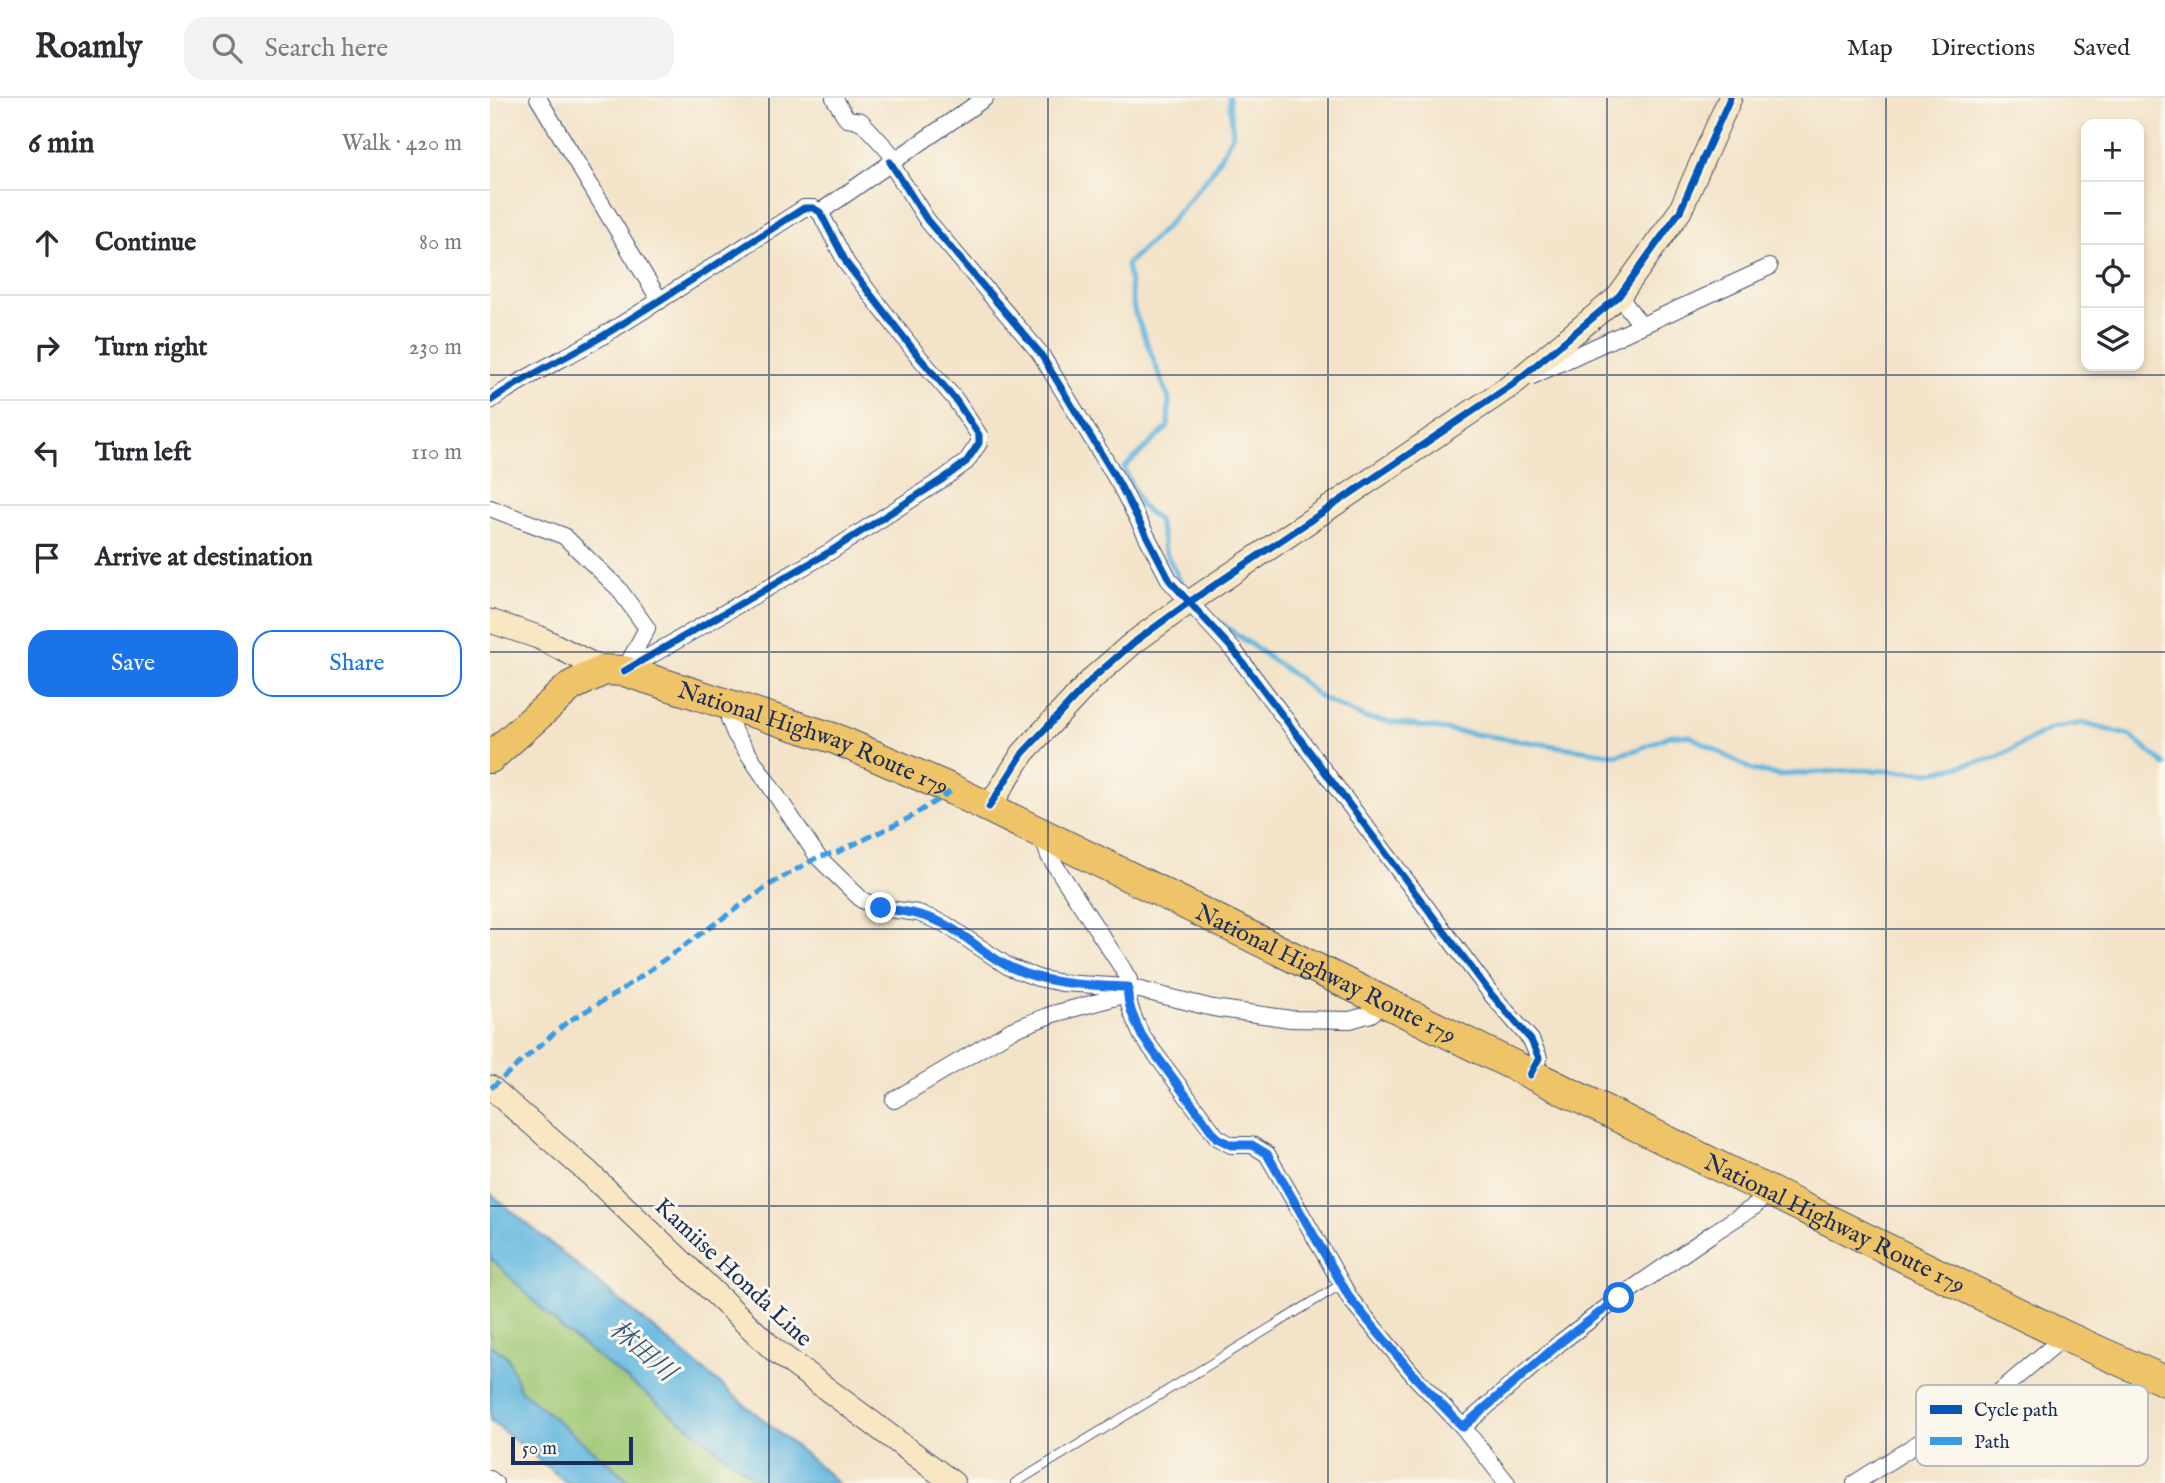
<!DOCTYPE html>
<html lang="en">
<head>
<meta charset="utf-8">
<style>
	:root { --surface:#fff; --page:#f2f2f3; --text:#2b2b33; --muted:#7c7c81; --line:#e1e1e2; --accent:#1a73e8 }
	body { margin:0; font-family:"IM FELL English","Noto Serif JP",serif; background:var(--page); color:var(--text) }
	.controls { position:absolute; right:21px; top:21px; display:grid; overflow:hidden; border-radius:14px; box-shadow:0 4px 10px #0003 }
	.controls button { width:63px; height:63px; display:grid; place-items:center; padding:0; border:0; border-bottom:2px solid var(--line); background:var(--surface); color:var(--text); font:35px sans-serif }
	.scale { position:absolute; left:21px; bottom:18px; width:122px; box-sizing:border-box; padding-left:7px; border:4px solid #1b2f5e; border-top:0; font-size:19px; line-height:24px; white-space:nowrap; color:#1b2f5e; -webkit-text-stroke:5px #fbf7ec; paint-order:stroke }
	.stop { position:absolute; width:21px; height:21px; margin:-16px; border:5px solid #1a73e8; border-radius:50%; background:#fff }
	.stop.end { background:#1a73e8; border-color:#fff; box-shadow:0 2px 7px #0008 }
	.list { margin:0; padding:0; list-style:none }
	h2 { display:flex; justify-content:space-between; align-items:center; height:91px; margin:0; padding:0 28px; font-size:30px }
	h2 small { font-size:23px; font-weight:400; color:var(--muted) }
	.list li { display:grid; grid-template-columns:46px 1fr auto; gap:21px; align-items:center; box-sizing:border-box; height:105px; padding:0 28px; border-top:2px solid var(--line) }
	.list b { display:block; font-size:26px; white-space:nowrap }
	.list em { font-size:23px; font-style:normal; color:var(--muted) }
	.actions { display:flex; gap:14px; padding:21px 28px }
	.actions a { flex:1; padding:16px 0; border:2px solid var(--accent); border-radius:21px; text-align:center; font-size:24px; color:var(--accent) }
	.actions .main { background:var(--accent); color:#fff }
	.icon { flex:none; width:38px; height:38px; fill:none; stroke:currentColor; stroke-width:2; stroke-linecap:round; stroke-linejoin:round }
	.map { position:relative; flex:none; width:1675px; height:1385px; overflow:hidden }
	header { display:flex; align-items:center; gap:42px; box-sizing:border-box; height:98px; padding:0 35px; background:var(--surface); border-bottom:2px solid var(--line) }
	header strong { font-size:33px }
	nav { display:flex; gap:38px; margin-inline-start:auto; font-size:24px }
	.search { width:490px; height:63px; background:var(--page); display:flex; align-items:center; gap:18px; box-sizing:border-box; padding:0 24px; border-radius:21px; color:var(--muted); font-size:26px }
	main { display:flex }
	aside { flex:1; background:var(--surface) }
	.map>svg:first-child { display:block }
	.green { fill:#9dc672; stroke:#5c7a68; stroke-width:2 }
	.water { fill:#64b7df; stroke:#40739e; stroke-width:2 }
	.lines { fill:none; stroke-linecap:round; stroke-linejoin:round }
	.stream { stroke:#64b7df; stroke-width:5 }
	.lane-casing { stroke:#3b4a6e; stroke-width:10 }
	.street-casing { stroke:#3b4a6e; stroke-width:18 }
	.secondary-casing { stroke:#3b4a6e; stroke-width:25 }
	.highway-casing { stroke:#3b4a6e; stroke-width:32 }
	.lane { stroke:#fff; stroke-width:8 }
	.street { stroke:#fff; stroke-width:16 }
	.secondary { stroke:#f9e7c3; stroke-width:23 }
	.highway { stroke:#efc469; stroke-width:30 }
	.quiet { stroke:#3b9de6; stroke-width:5; stroke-dasharray:10 5; stroke-linecap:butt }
	.cycleway-casing { stroke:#fbf7ec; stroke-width:11 }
	.cycleway { stroke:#0057b8; stroke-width:7 }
	.route { stroke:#1a73e8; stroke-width:9 }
	.grid { fill:none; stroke:#1b2f5e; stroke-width:2; stroke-opacity:0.55 }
	.labels { text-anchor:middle; stroke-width:6; stroke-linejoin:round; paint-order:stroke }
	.street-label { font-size:24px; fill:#1b2f5e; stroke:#fbf7ec }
	.water-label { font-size:26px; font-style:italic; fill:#315885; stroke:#fbf7ec }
	.key { fill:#fbf7ec; stroke:#b8bbc1; stroke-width:2 }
	.key-label { font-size:19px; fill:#1b2f5e }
</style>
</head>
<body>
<header>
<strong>Roamly</strong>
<div class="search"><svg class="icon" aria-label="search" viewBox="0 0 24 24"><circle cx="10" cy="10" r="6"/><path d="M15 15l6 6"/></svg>Search here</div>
<nav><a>Map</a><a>Directions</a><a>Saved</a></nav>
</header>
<main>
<aside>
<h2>6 min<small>Walk · 420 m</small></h2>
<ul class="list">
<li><svg class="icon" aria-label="ahead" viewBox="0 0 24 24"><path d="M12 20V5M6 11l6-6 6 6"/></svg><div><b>Continue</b></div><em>80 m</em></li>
<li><svg class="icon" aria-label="right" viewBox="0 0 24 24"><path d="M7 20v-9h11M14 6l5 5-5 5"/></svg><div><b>Turn right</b></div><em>230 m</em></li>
<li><svg class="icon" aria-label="left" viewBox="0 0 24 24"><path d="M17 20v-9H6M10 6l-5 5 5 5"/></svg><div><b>Turn left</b></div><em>110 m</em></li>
<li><svg class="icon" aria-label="arrive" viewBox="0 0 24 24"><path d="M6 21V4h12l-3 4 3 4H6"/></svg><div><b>Arrive at destination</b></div></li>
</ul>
<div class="actions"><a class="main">Save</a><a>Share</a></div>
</aside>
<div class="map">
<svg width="1675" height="1385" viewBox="0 0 1675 1385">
	<rect width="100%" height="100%" fill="#fbf7ec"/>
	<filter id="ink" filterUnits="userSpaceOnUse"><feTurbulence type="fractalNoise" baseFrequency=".0143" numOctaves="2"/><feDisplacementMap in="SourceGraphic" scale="14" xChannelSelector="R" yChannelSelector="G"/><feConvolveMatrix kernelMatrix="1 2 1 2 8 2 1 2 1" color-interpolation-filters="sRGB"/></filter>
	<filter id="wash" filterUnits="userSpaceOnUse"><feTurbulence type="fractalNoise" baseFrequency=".00686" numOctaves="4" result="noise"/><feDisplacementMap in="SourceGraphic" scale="28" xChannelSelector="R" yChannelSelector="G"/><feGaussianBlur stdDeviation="1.57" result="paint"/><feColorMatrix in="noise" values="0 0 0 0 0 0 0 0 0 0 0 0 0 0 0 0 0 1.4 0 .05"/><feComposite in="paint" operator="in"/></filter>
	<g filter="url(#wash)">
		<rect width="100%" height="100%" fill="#f3e3c8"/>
		<!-- green -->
		<path class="green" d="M0 1159 73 1232 271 1385H142L30 1292 17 1258 0 1247Z"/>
		<!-- water -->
		<g class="water">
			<path d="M0 1095 335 1373 348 1385H271L73 1232 0 1159Z"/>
			<path d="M0 1247 17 1258 30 1292 142 1385H77L0 1322Z"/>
		</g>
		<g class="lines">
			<!-- stream -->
			<g class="stream">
				<path d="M690 483 674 451 672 436 667 421 651 408 634 370 678 329 679 301 644 212 637 166 675 130 722 74 743 36 739 0"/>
				<path d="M725 521 809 581 831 600 875 620 1127 657 1149 651 1181 637 1200 638 1262 672 1288 677 1364 672 1445 674 1508 659 1560 631 1592 625 1641 638 1675 667"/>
			</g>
		</g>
	</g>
	<g filter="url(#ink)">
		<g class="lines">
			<!-- lane casing -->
			<g class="lane-casing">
				<path id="lane" d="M525 1385 852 1186"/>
			</g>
			<!-- street casing -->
			<g class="street-casing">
				<g id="street">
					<path d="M48 0 170 203"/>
					<path d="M344 0 357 21 371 23 405 60"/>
					<path d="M400 64 437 122 550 255 629 385 680 483 745 554 1002 897 1041 942 1049 960 1040 977"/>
					<path d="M330 114 495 0"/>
					<path d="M1129 198 1151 227"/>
					<path d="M1042 278 1279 169"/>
					<path d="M0 303C35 278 74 261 111 239 179 197 246 154 314 110H323L330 114 357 166 429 259 465 301 489 337V345L476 364 453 381 341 453 134 573"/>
					<path d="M0 410 74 438 128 490 157 530 134 573"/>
					<path d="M239 605V621L245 636 328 759 372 802 391 810 428 815 455 826 519 869 548 880 572 885 638 889 639 882 631 868 559 758 555 747 557 738"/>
					<path d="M895 905 881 916 860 922 801 921 723 910 638 889C636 906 645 923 652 938L727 1039 741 1047H762L777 1056 861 1202 926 1280 973 1329 1017 1385"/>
					<path d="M404 1002 522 932 563 916 638 896"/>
					<path d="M973 1329 1071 1244 1129 1200 1220 1137 1265 1108 1279 1093"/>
					<path d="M0 1381 5 1385"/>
					<path d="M1365 1385 1509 1294 1575 1238"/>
				</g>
			</g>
			<!-- secondary casing -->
			<g class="secondary-casing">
				<g id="secondary">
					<path d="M0 523 48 539 114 572"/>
					<path d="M499 709 533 655 604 579 643 545 698 505 1023 286 1129 198 1190 113 1240 0"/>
					<path d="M0 989 99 1075 283 1251 463 1385"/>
				</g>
			</g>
			<!-- highway casing -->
			<g class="highway-casing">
				<g id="highway">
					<path id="s1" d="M0 660 81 588 114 572 134 573 346 641 463 692 1279 1093 1575 1238 1675 1283"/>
				</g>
			</g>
			<!-- lane -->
			<use href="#lane" class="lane"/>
			<!-- street -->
			<use href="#street" class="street"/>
			<!-- secondary -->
			<use href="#secondary" class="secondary"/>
			<!-- highway -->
			<use href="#highway" class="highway"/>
			<!-- quiet -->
			<path class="quiet" d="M1 990 77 924 130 893 281 786 328 759 348 754 419 720 463 692"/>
			<!-- cycleway casing -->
			<g class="cycleway-casing">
				<g id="cycleway">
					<path d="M400 64 437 122 550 255 629 385 680 483 745 554 1002 897 1041 942 1049 960 1040 977"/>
					<path d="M0 303C35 278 74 261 111 239 179 197 246 154 314 110H323L330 114 357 166 429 259 465 301 489 337V345L476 364 453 381 341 453 134 573"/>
					<path d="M499 709 533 655 604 579 643 545 698 505 1023 286 1129 198 1190 113 1240 0"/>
				</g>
			</g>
			<!-- cycleway -->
			<use href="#cycleway" class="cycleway"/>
		</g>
	</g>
	<g class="lines" filter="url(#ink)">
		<!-- route -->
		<path class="route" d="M391 810C413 813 434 816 454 826 478 838 497 859 522 870 559 887 598 887 638 889 636 906 645 923 652 938L727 1040 741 1047H762L777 1056 861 1202 926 1280 973 1329 1071 1244 1129 1200"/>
	</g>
	<!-- grid -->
	<path class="grid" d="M279 0V1385M558 0V1385M838 0V1385M1117 0V1385M1396 0V1385M0 277H1675M0 554H1675M0 831H1675M0 1108H1675"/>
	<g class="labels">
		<!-- street labels -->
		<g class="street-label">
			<text dy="8" stroke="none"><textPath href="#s1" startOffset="366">National Highway Route 179</textPath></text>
			<text dy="8" stroke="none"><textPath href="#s1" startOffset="931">National Highway Route 179</textPath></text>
			<text dy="8" stroke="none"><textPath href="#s1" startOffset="1498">National Highway Route 179</textPath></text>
			<text transform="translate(244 1174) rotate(43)" y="8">Kamiise Honda Line</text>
		</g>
		<!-- water labels -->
		<g class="water-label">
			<text transform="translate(153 1252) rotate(41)" y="9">林田川</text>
		</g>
	</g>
	<!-- legend -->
	<rect x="1426" y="1287" width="232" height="81" rx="10" class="key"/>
	<rect x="1440" y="1307" width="32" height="9" fill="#0057b8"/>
	<rect x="1440" y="1339" width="32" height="8" fill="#3b9de6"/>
	<g class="key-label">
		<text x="1484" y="1318">Cycle path</text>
		<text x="1484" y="1350">Path</text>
	</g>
</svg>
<div class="controls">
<button>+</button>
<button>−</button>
<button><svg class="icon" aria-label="locate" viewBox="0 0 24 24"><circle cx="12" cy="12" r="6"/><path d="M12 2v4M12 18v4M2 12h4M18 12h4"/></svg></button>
<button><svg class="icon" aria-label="layers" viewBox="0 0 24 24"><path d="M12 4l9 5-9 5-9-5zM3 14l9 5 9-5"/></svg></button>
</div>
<div class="scale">50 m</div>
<div class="stop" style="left:1129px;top:1200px"></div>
<div class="stop end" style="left:391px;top:810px"></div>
</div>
</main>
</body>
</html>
